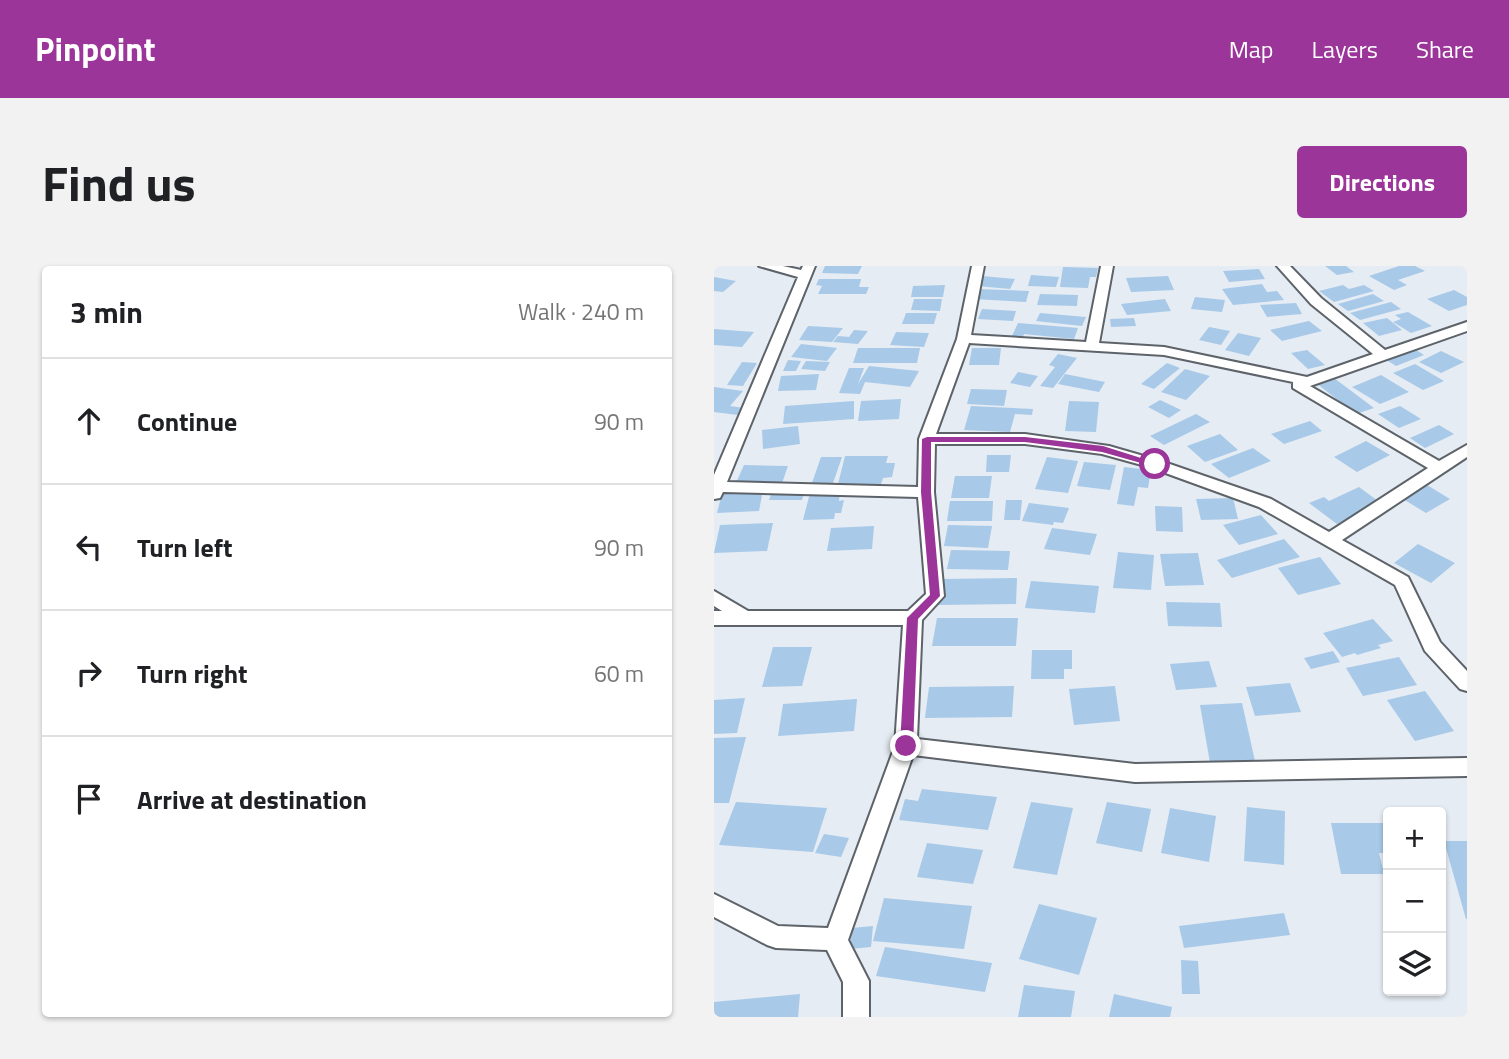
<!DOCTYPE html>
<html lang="en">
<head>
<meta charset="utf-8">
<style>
	:root { --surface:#fff; --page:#f2f2f2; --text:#202124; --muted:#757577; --line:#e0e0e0; --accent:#9b359a }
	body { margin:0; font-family:"Titillium Web",sans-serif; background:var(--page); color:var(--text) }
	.controls { position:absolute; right:21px; bottom:21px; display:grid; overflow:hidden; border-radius:7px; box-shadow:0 2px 5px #0004 }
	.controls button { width:63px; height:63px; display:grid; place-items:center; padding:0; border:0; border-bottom:2px solid var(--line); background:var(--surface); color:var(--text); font:35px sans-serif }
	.stop { position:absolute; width:21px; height:21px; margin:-16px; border:5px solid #9b359a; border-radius:50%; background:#fff }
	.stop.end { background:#9b359a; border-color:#fff; box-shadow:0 2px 7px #0008 }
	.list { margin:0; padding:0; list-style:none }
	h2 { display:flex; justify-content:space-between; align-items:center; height:91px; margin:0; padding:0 28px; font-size:30px }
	h2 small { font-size:23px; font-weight:400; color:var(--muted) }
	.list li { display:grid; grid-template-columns:46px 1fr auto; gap:21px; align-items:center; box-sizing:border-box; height:126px; padding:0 28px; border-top:2px solid var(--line) }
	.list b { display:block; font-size:26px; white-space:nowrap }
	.list em { font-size:23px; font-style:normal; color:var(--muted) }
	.icon { flex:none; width:38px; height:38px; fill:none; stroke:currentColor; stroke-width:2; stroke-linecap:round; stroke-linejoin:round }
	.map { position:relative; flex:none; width:753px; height:751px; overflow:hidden; border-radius:7px }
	header { display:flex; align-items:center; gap:42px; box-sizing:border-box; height:98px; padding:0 35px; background:var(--accent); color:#fff }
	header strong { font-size:33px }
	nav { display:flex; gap:38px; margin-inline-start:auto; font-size:24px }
	.intro { display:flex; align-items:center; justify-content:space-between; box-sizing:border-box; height:168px; padding:0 42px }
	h1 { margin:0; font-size:49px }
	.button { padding:18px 32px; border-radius:7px; background:var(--accent); color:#fff; font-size:24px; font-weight:700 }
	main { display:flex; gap:42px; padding:0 42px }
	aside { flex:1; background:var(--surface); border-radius:7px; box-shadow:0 2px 5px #0004 }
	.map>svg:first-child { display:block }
	.building { fill:#a8c9e8 }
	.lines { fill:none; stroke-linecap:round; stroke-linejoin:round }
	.minor-casing { stroke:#5d6369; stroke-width:4 }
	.minor { fill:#fff; fill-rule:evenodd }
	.route { fill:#9b359a }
</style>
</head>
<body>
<header>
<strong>Pinpoint</strong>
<nav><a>Map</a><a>Layers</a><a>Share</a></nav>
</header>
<div class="intro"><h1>Find us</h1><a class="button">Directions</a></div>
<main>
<aside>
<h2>3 min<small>Walk · 240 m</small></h2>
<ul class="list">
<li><svg class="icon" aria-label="ahead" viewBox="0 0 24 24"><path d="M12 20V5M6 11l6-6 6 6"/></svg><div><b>Continue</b></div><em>90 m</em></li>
<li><svg class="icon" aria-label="left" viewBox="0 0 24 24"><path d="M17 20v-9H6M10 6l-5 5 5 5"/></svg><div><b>Turn left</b></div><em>90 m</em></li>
<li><svg class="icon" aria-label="right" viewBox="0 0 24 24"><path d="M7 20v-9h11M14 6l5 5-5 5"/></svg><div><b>Turn right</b></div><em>60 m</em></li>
<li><svg class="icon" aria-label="arrive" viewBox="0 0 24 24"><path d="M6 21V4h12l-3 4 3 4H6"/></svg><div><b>Arrive at destination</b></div></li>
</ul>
</aside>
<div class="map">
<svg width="753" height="751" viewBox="0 0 753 751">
	<rect width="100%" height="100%" fill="#e5ecf3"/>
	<!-- building -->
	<g class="building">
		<path d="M111 0H148L144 8 108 7Z"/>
		<path d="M611 0H632L640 6 623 9Z"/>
		<path d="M685 0H701L711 5 684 14 693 19 680 24 655 10Z"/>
		<path d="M349 1 384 2 382 11H376L374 22 346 21Z"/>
		<path d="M545 3 551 13 515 16 509 5Z"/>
		<path d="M317 9 345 11 342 21 314 20Z"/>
		<path d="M268 10 301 13 296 23 263 20Z"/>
		<path d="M454 10 460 24 417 26 412 12Z"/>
		<path d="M0 11 22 15 9 26 0 25Z"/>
		<path d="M105 13H147L145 21H155L152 28H104L108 20 102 19Z"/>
		<path d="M548 18 553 26 563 25 570 34 519 39 508 23Z"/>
		<path d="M231 19 229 31H197L199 20Z"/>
		<path d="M629 19 635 23 650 19 660 25 620 36 605 25Z"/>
		<path d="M264 23 315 25 312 36 260 33Z"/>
		<path d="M740 24 753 31V39L735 45 713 33Z"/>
		<path d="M326 28 364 29 363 40 323 39Z"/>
		<path d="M659 28 670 35 634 45 624 38Z"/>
		<path d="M481 31 511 34 508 46 477 43Z"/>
		<path d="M200 33H228L226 45 197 44Z"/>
		<path d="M451 33 457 45 413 49 407 38Z"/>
		<path d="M677 36 687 43 646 54 636 47Z"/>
		<path d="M582 37 588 48 553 51 546 39Z"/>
		<path d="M268 43 302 45 299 55 264 53Z"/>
		<path d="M694 46 718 60 697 67 679 56 687 53 681 49Z"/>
		<path d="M192 47H223L220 58H188Z"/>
		<path d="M326 47 372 51 368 60 322 55Z"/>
		<path d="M420 52 422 60 397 61 396 53Z"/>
		<path d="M673 52 688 64 665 70 649 57Z"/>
		<path d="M595 55 608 65 568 75 556 64Z"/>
		<path d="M304 57 364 62 360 73 310 68 309 71 298 70Z"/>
		<path d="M94 60 129 62 118 76 85 74Z"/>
		<path d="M495 61 516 65 507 79 485 74Z"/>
		<path d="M0 63 40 66 28 81 0 79Z"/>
		<path d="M140 64 154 65 144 78 119 76 124 70 135 71Z"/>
		<path d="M182 66 215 67 210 81 176 79Z"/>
		<path d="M524 67 547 72 535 90 511 84Z"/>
		<path d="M87 78 115 81 123 82 113 95 77 91Z"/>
		<path d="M144 82H206L203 97H139Z"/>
		<path d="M258 82H287L285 99H255Z"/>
		<path d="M699 82 710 89 682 100 671 93Z"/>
		<path d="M593 84 611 99 594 103 577 87Z"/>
		<path d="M727 85 750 96 727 107 705 96Z"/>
		<path d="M344 88 363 92 339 122 326 120 341 101 335 99Z"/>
		<path d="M74 94 87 95 82 105H69Z"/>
		<path d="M92 95 116 96 111 105 87 103Z"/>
		<path d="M28 96 43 97 29 120 13 119Z"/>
		<path d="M453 97 466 102 440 123 427 118Z"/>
		<path d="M701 98 730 115 709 124 679 107Z"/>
		<path d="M155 100 205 105 196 121 151 116 146 128 125 127 135 102H150L144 118Z"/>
		<path d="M471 103 496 110 472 134 447 126Z"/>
		<path d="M304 106 324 110 316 121 296 117Z"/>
		<path d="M105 108 102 124 64 125 67 110Z"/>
		<path d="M351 108 391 116 385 126 344 118Z"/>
		<path d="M667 109 695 126 666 138 638 121Z"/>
		<path d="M620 112 660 142 642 148 602 117Z"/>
		<path d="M0 121 29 125 16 140 30 142 24 149 0 146Z"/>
		<path d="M257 123 293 124 290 140 253 138Z"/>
		<path d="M187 133 185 153 144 155 147 135Z"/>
		<path d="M446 134 467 144 455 152 434 141Z"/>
		<path d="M140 135V153L69 158 71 140Z"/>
		<path d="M355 135 385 136 382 166 351 165Z"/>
		<path d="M257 140 319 143 318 149 301 148 296 166 250 164Z"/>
		<path d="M686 140 707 153 685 162 664 148Z"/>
		<path d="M482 148 496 156 450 179 436 170Z"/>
		<path d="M596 155 608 165 570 178 557 168Z"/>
		<path d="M725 159 740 168 711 182 696 172Z"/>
		<path d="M84 160 86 178 49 183 48 164Z"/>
		<path d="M506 168 524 184 491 196 473 180Z"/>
		<path d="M652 175 676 189 643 206 620 191Z"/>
		<path d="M539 182 557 195 515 212 497 198Z"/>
		<path d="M273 189H297L295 206H272Z"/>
		<path d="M131 190H174L172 197H181L178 211 169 212 167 218H124Z"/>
		<path d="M107 191H128L119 217H98Z"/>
		<path d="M333 191 364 195 354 227 321 223Z"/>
		<path d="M370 196 402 199 396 224 363 220Z"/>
		<path d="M30 199 74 200 67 220 21 219Z"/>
		<path d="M410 201 437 204 434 222 424 221 420 240 403 238Z"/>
		<path d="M241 210H278L275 232H237Z"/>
		<path d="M713 219 736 233 712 247 689 233Z"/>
		<path d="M645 221 668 238 623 258 595 237 610 231 615 235Z"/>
		<path d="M49 224 45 245 3 247 8 227Z"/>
		<path d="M58 225H91L88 234H55Z"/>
		<path d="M96 227H126L125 235 130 234 127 247H121L120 253 89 254Z"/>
		<path d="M519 232 524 253 487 254 482 233Z"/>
		<path d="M292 234H308L306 254H290Z"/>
		<path d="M236 235H279L278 255H233Z"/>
		<path d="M315 237 355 242 349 257 340 256 339 259 308 255Z"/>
		<path d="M441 240 468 241 469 266 442 265Z"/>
		<path d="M547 249 564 268 525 279 509 259Z"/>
		<path d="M59 257 53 285 0 287 6 259Z"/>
		<path d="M234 259 278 260 274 282 230 280Z"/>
		<path d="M160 260 158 283 113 285 117 262Z"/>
		<path d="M338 262 383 268 376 289 330 283Z"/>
		<path d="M570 273 586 291 518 312 503 294Z"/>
		<path d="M704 278 741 297 717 317 680 297Z"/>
		<path d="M237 284 296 285 294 304 233 303Z"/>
		<path d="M404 286 440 289 437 324 399 322Z"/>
		<path d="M484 287 490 319 451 320 446 288Z"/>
		<path d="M606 291 627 318 584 329 564 302Z"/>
		<path d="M303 312 302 338 222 339 226 313Z"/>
		<path d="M317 315 385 320 381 347 311 342Z"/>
		<path d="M452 336 506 337 508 361 454 360Z"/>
		<path d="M223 352H304L302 380H218Z"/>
		<path d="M659 353 679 375 664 379 667 382 643 389 641 387 628 391 609 367Z"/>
		<path d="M59 381H98L88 420 48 421Z"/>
		<path d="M318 384H358V403H350V413H317Z"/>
		<path d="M619 385 626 396 597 403 590 392Z"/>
		<path d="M685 391 703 419 649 430 632 402Z"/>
		<path d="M495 395 503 421 462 424 456 398Z"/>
		<path d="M576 417 587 446 541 450 532 421Z"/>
		<path d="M300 420 298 451 211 452 215 421Z"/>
		<path d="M401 420 406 455 360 459 355 423Z"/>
		<path d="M711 425 740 465 701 475 673 434Z"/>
		<path d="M31 432 23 467 0 468V434Z"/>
		<path d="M143 433 140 465 64 470 69 438Z"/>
		<path d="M528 437 541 495 496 497 486 439Z"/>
		<path d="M32 471 15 537H0V472Z"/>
		<path d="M208 523 283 531 274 564 185 554 191 533 204 535Z"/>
		<path d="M22 536 113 542 99 586 5 579Z"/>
		<path d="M317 536 359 542 343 609 299 602Z"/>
		<path d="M393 536 437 543 428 586 382 577Z"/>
		<path d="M533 541 571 545 570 599 530 595Z"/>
		<path d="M456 542 502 550 495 596 447 587Z"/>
		<path d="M617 557H673L674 587H665L670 608H627Z"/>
		<path d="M110 568 135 572 127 591 101 587Z"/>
		<path d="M730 575H753V653H752Z"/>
		<path d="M213 577 269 584 259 618 203 611Z"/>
		<path d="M170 632 258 640 250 683 159 675Z"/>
		<path d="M325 638 383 652 365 709 305 693Z"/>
		<path d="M570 647 576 669 470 682 465 660Z"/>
		<path d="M159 660 157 681 136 683 138 662Z"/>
		<path d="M171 681 278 697 271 726 162 710Z"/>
		<path d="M467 694 484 695 486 728H468Z"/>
		<path d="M310 719 361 725 357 751H304Z"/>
		<path d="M86 728 84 751H0V736Z"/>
		<path d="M400 728 458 741 456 751H395Z"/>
	</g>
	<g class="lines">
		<!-- minor casing -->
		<g class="minor-casing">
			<path id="minor" d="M45 0H69L87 4 89 0H101L13 216 204 221 205 173 243 73 258 0H270L257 69 372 76 387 0H399L385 77 450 81 593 111 659 88 597 38 563 0H576L607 32 671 84 753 56V65L596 120 725 195 753 179V191L628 274 694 311 726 376 753 405V425L746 423 711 385 681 319 545 241 435 201 388 188 311 178H221L220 226 230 330 208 354 203 473 421 498 753 492V510L421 516 199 489 134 674 155 715V751H129V716L113 684 62 682 53 679 0 651V628L64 660 114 662 181 480 189 359H0V345H8L0 340V325L34 345H194L212 328 204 231 9 226 6 232 0 233V209L84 11ZM255 77 450 89 579 116V122L714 202 615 266 557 233 447 195 395 180 311 168H222Z"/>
		</g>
		<!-- minor -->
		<use href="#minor" class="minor"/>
	</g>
	<!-- route -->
	<path class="route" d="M213 171H311L389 180 446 198 441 201 388 186 311 176H217V226L226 330 204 353 199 480 192 485 186 480 193 352 216 329 207 226 208 173Z"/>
</svg>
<div class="controls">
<button>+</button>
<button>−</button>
<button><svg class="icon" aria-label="layers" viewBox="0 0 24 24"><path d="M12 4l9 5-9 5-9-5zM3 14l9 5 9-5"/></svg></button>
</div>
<div class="stop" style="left:441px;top:198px"></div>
<div class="stop end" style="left:192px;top:480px"></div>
</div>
</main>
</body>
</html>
